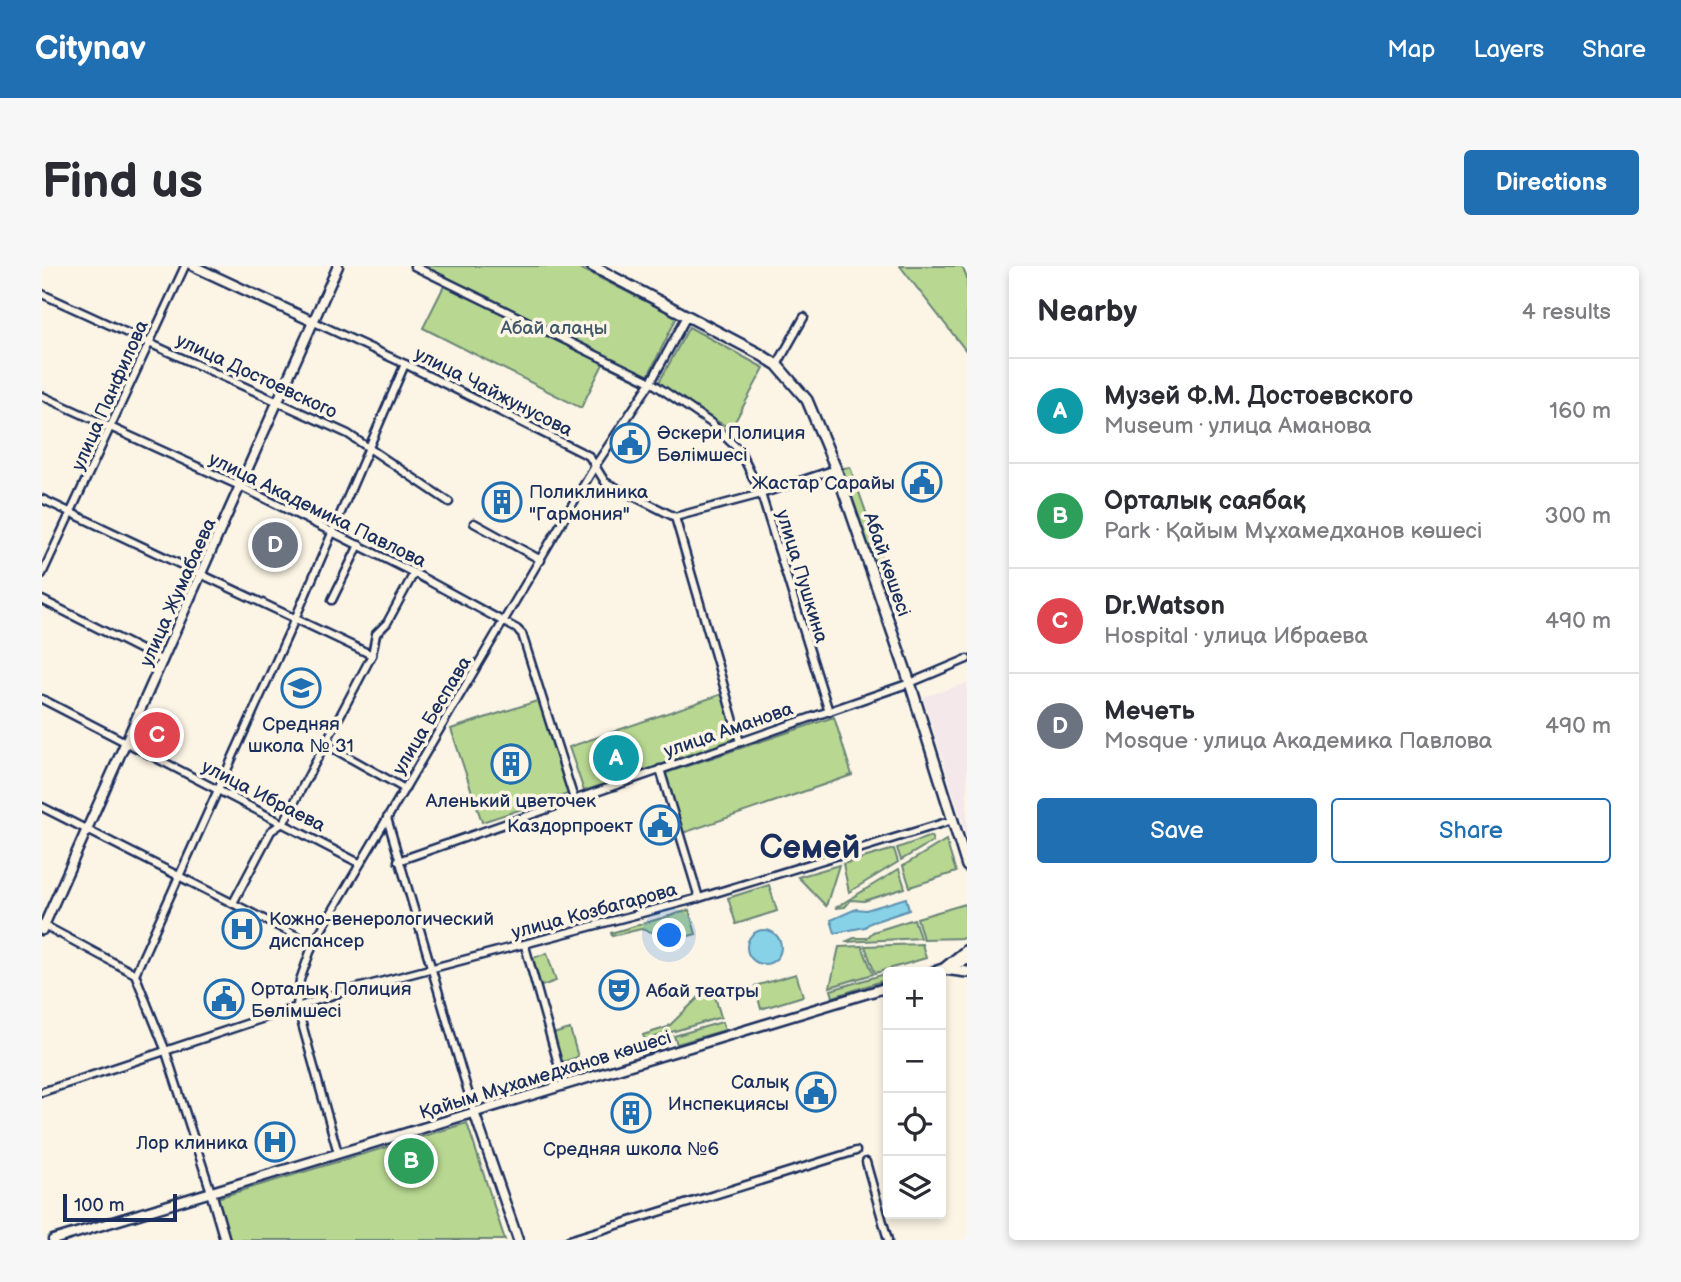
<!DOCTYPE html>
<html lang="en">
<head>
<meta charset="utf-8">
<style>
	:root { --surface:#fff; --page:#f7f7f7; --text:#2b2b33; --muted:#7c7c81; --line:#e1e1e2; --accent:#1f6fb2 }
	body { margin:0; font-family:"Balsamiq Sans",sans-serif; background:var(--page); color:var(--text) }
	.controls { position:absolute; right:21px; bottom:21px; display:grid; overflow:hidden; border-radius:7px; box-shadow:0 4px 10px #0003 }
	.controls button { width:63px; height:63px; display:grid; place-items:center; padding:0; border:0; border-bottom:2px solid var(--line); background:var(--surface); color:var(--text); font:35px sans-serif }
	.scale { position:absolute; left:21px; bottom:18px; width:114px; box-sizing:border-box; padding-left:7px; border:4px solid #1b2f5e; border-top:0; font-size:19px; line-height:24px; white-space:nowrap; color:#1b2f5e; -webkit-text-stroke:5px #fcf5e5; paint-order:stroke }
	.you { position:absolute; left:628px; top:670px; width:24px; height:24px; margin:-18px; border:5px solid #fff; border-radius:50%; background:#1a73e8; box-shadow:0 0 0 10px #1a73e833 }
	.badge { display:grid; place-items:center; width:46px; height:46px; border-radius:50%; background:var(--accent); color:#fff; font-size:23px; font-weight:700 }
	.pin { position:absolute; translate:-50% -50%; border:4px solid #fff; box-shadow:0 2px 7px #0006 }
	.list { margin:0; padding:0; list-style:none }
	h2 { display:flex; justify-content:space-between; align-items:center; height:91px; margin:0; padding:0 28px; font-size:30px }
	h2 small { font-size:23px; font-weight:400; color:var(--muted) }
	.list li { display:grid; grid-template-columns:46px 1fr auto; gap:21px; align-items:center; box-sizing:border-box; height:105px; padding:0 28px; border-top:2px solid var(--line) }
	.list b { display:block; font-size:26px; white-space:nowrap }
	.list p { margin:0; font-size:23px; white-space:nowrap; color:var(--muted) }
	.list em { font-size:23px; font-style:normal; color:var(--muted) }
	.actions { display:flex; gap:14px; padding:21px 28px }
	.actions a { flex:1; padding:16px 0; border:2px solid var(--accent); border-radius:7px; text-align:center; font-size:24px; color:var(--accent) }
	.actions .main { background:var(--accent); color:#fff }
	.icon { flex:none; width:38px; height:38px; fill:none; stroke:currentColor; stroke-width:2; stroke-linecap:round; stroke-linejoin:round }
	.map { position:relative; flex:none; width:925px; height:974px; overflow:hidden; border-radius:7px }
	header { display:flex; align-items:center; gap:42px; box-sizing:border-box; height:98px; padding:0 35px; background:var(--accent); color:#fff }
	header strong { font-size:33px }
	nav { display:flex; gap:38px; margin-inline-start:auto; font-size:24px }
	.intro { display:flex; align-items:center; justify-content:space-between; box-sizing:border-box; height:168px; padding:0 42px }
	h1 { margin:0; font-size:49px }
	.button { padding:18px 32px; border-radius:7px; background:var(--accent); color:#fff; font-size:24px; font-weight:700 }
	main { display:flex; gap:42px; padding:0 42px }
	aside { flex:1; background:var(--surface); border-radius:7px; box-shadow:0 4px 10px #0003 }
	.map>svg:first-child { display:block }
	.built { fill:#f5e8eb }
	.green { fill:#b8d891; stroke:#6a8478; stroke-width:2 }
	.water { fill:#88d2e8; stroke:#5c91b1; stroke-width:2 }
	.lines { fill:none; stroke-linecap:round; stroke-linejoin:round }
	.minor-casing { stroke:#1b2f5e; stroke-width:11 }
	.tertiary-casing { stroke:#1b2f5e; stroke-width:13 }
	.secondary-casing { stroke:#1b2f5e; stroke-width:14 }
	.minor { stroke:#fcf5e5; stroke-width:6 }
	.tertiary { stroke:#fcf5e5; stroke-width:8 }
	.secondary { stroke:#fcf5e5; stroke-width:9 }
	.labels { text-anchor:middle; stroke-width:7; stroke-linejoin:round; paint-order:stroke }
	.park-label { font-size:19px; fill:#42596b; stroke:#fcf5e5 }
	.street-label { font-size:19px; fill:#1b2f5e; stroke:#fcf5e5 }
	.poi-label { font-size:19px; fill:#1b2f5e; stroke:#fcf5e5; text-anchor:start }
	.town-label { font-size:33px; font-weight:bold; fill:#1b2f5e; stroke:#fcf5e5 }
</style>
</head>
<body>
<header>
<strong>Citynav</strong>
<nav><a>Map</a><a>Layers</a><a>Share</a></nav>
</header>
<div class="intro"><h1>Find us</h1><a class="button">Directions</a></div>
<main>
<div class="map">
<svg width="925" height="974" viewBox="0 0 925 974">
	<rect width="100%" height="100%" fill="#fcf5e5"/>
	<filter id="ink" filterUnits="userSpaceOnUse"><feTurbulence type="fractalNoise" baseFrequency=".0143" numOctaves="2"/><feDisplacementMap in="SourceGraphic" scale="14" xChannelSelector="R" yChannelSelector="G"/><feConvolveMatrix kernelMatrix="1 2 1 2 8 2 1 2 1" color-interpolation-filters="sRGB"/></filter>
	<g filter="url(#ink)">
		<!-- built -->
		<path class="built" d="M925 417V570L881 431Z"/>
		<!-- green -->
		<g class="green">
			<path d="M367 0H534L635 51 602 118 561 98 539 142 381 62 403 18Z"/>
			<path d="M858 0H920L925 12V86Z"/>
			<path d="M647 61 722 102 689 163 614 122Z"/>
			<path d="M808 201 841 294 830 301 794 203Z"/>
			<path d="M680 428 695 473 542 525 527 481Z"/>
			<path d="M498 434 529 527 440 556 409 463Z"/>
			<path d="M792 451 810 509 641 567 621 508Z"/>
			<path d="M889 570 891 575 859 594 855 582Z"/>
			<path d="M904 574 914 606 868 621 861 600Z"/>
			<path d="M852 583 856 596 807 626 801 598Z"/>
			<path d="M797 599 784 640 756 611Z"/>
			<path d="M857 603 863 622 822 635 809 634 803 641 793 642Z"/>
			<path d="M727 619 735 645 694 658 686 632Z"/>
			<path d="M923 638 925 672 881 673 875 652Z"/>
			<path d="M647 644 654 668 636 673 599 663 570 670 569 667Z"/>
			<path d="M872 653 878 672 803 676 812 672H825L831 666Z"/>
			<path d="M880 678 884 692 833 707 823 680Z"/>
			<path d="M820 680 831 708 788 721 797 681Z"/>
			<path d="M505 687 514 715 497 721 488 693Z"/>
			<path d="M846 707V713L791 731 789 724Z"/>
			<path d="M754 708 761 730 719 743 713 720Z"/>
			<path d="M672 727 679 751 603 774 601 769 626 761 658 730Z"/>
			<path d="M680 756 683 764 635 778 632 770Z"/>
			<path d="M528 763 536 791 520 796 511 768Z"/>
			<path d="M425 857 463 974H188L175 932Z"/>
		</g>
		<!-- water -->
		<g class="water">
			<path d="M864 632 867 644 828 657 823 661 793 667 789 654 814 643 824 644Z"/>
			<circle cx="722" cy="681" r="17"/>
		</g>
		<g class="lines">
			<!-- minor casing -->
			<g class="minor-casing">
				<g id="minor">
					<path d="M372 0 609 116 669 157 698 185 719 228 787 446"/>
					<path d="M0 28 306 168 407 236"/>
					<path d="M270 55 363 98 547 190 563 216 633 251 698 476"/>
					<path d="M735 99 762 51"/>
					<path d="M0 130 200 221 372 307 475 363 480 368 532 533"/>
					<path d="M0 233 330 389"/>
					<path d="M633 251 719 228 794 203"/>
					<path d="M432 257 499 294"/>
					<path d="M0 308 143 0"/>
					<path d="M0 334 121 395"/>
					<path d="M290 334 317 279"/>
					<path d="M0 433 317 597"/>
					<path d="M283 478 363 523"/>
					<path d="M618 503 657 632"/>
					<path d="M0 541 271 678"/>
					<path d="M345 552 432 846"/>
					<path d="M356 595 868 417 925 393"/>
					<path d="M191 637 229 565 242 556 330 389 334 368 345 357 372 307"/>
					<path d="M0 658 93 708 123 783 169 926"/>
					<path d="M483 680 522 819"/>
					<path d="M93 708 253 353 363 98"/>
					<path d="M0 826 300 726 657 632 911 554"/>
					<path d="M296 887 255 740 258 714 271 678 553 200 609 116 645 50"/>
					<path d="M824 896 846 974"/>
					<path d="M527 974 814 885"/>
				</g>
			</g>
			<!-- tertiary casing -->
			<g class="tertiary-casing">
				<g id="tertiary">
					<path d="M151 0 270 55"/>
					<path d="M0 664 296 0"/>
					<path d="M891 706 925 694"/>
					<path d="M432 846 476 974"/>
					<path d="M169 926 183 974"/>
					<path d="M11 974 846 721"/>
				</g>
			</g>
			<!-- secondary casing -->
			<g class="secondary-casing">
				<g id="secondary">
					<path d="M550 0 716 87 735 99 765 134 794 203 868 417 925 600"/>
					<path d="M904 701 925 684"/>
					<path d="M902 703 925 706"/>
				</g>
			</g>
			<!-- minor -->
			<use href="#minor" class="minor"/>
			<!-- tertiary -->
			<use href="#tertiary" class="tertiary"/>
			<!-- secondary -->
			<use href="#secondary" class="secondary"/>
		</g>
	</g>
	<!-- icons -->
	<defs>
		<g id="civic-ring" transform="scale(2.0125)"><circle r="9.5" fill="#fcf5e5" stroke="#1f6fb2" stroke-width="1.5"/><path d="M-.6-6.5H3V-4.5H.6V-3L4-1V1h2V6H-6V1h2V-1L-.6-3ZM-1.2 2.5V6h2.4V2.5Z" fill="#1f6fb2"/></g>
		<g id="building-ring" transform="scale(2.0125)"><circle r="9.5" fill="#fcf5e5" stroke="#1f6fb2" stroke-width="1.5"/><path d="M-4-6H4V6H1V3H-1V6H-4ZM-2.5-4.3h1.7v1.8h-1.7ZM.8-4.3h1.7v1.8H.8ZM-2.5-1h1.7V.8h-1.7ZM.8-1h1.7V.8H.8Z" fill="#1f6fb2"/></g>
		<g id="school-ring" transform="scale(2.0125)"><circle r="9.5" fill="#fcf5e5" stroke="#1f6fb2" stroke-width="1.5"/><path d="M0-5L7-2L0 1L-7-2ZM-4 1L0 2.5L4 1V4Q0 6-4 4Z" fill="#1f6fb2"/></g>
		<g id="hospital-ring" transform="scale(2.0125)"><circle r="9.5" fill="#fcf5e5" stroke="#1f6fb2" stroke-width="1.5"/><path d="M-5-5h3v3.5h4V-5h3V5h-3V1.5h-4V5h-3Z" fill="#1f6fb2"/></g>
		<g id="theatre-ring" transform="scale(2.0125)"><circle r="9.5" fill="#fcf5e5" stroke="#1f6fb2" stroke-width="1.5"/><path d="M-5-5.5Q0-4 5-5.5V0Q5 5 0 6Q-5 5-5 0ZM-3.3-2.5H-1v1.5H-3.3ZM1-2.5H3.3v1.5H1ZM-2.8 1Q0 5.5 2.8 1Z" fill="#1f6fb2"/></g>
	</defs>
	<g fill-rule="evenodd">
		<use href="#civic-ring" x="588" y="177"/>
		<use href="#civic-ring" x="880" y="216"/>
		<use href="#building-ring" x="460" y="236"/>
		<use href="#school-ring" x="259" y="422"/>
		<use href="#building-ring" x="469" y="498"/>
		<use href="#civic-ring" x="618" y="559"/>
		<use href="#hospital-ring" x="200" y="663"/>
		<use href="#theatre-ring" x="577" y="724"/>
		<use href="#civic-ring" x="182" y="733"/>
		<use href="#civic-ring" x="774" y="826"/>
		<use href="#building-ring" x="589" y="847"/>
		<use href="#hospital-ring" x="233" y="876"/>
	</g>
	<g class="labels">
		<!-- park labels -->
		<g class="park-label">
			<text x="512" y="68">Абай алаңы</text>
		</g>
		<!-- street labels -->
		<g class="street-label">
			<text transform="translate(215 109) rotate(25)" y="7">улица Достоевского</text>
			<text transform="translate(452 125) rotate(27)" y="7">улица Чайжунусова</text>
			<text transform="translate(67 129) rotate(-66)" y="7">улица Панфилова</text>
			<text transform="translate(276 243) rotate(26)" y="7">улица Академика Павлова</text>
			<text transform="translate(846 298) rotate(71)" y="7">Абай көшесі</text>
			<text transform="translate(761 310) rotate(73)" y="7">улица Пушкина</text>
			<text transform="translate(135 326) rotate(-66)" y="7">улица Жумабаева</text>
			<text transform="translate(389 449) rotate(-59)" y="7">улица Беспава</text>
			<text transform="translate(686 463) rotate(-19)" y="7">улица Аманова</text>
			<text transform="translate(222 529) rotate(27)" y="7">улица Ибраева</text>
			<text transform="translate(552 644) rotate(-15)" y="7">улица Козбагарова</text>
			<text transform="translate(503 808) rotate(-17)" y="7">Қайым Мұхамедханов көшесі</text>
		</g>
		<!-- poi labels -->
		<g class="poi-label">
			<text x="615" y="173">Әскери Полиция<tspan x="615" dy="22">Бөлімшесі</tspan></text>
			<text x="853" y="223" text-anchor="end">Жастар Сарайы</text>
			<text x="487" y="232">Поликлиника<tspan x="487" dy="22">"Гармония"</tspan></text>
			<text x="259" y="464" text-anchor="middle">Средняя<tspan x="259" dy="22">школа № 31</tspan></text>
			<text x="469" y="541" text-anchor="middle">Аленький цветочек</text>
			<text x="591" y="566" text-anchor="end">Каздорпроект</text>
			<text x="227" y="659">Кожно-венерологический<tspan x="227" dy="22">диспансер</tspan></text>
			<text x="209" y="729">Орталық Полиция<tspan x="209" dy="22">Бөлімшесі</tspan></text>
			<text x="604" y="731">Абай театры</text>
			<text x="747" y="822" text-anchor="end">Салық<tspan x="747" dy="22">Инспекциясы</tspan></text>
			<text x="206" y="883" text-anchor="end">Лор клиника</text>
			<text x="589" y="889" text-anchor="middle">Средняя школа №6</text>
		</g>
		<!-- town labels -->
		<g class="town-label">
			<text x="768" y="592">Семей</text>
		</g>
	</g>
</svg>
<div class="controls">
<button>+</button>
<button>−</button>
<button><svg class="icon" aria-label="locate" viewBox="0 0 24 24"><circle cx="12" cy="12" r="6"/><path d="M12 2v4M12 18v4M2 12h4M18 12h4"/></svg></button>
<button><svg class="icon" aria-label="layers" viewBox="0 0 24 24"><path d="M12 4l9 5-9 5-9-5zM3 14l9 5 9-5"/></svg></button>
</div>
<div class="scale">100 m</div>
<div class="you"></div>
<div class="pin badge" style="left:574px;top:492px;background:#0f9aa8">A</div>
<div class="pin badge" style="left:369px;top:895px;background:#2e9e5b">B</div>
<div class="pin badge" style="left:115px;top:469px;background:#e0444e">C</div>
<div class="pin badge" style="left:233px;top:279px;background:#6b7280">D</div>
</div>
<aside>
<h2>Nearby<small>4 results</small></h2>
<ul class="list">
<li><span class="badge" style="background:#0f9aa8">A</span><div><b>Музей Ф.М. Достоевского</b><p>Museum · улица Аманова</p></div><em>160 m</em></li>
<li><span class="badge" style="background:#2e9e5b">B</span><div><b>Орталық саябақ</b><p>Park · Қайым Мұхамедханов көшесі</p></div><em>300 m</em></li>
<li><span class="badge" style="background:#e0444e">C</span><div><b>Dr.Watson</b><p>Hospital · улица Ибраева</p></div><em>490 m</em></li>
<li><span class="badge" style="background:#6b7280">D</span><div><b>Мечеть</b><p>Mosque · улица Академика Павлова</p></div><em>490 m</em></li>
</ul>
<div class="actions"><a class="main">Save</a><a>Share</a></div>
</aside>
</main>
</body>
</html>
